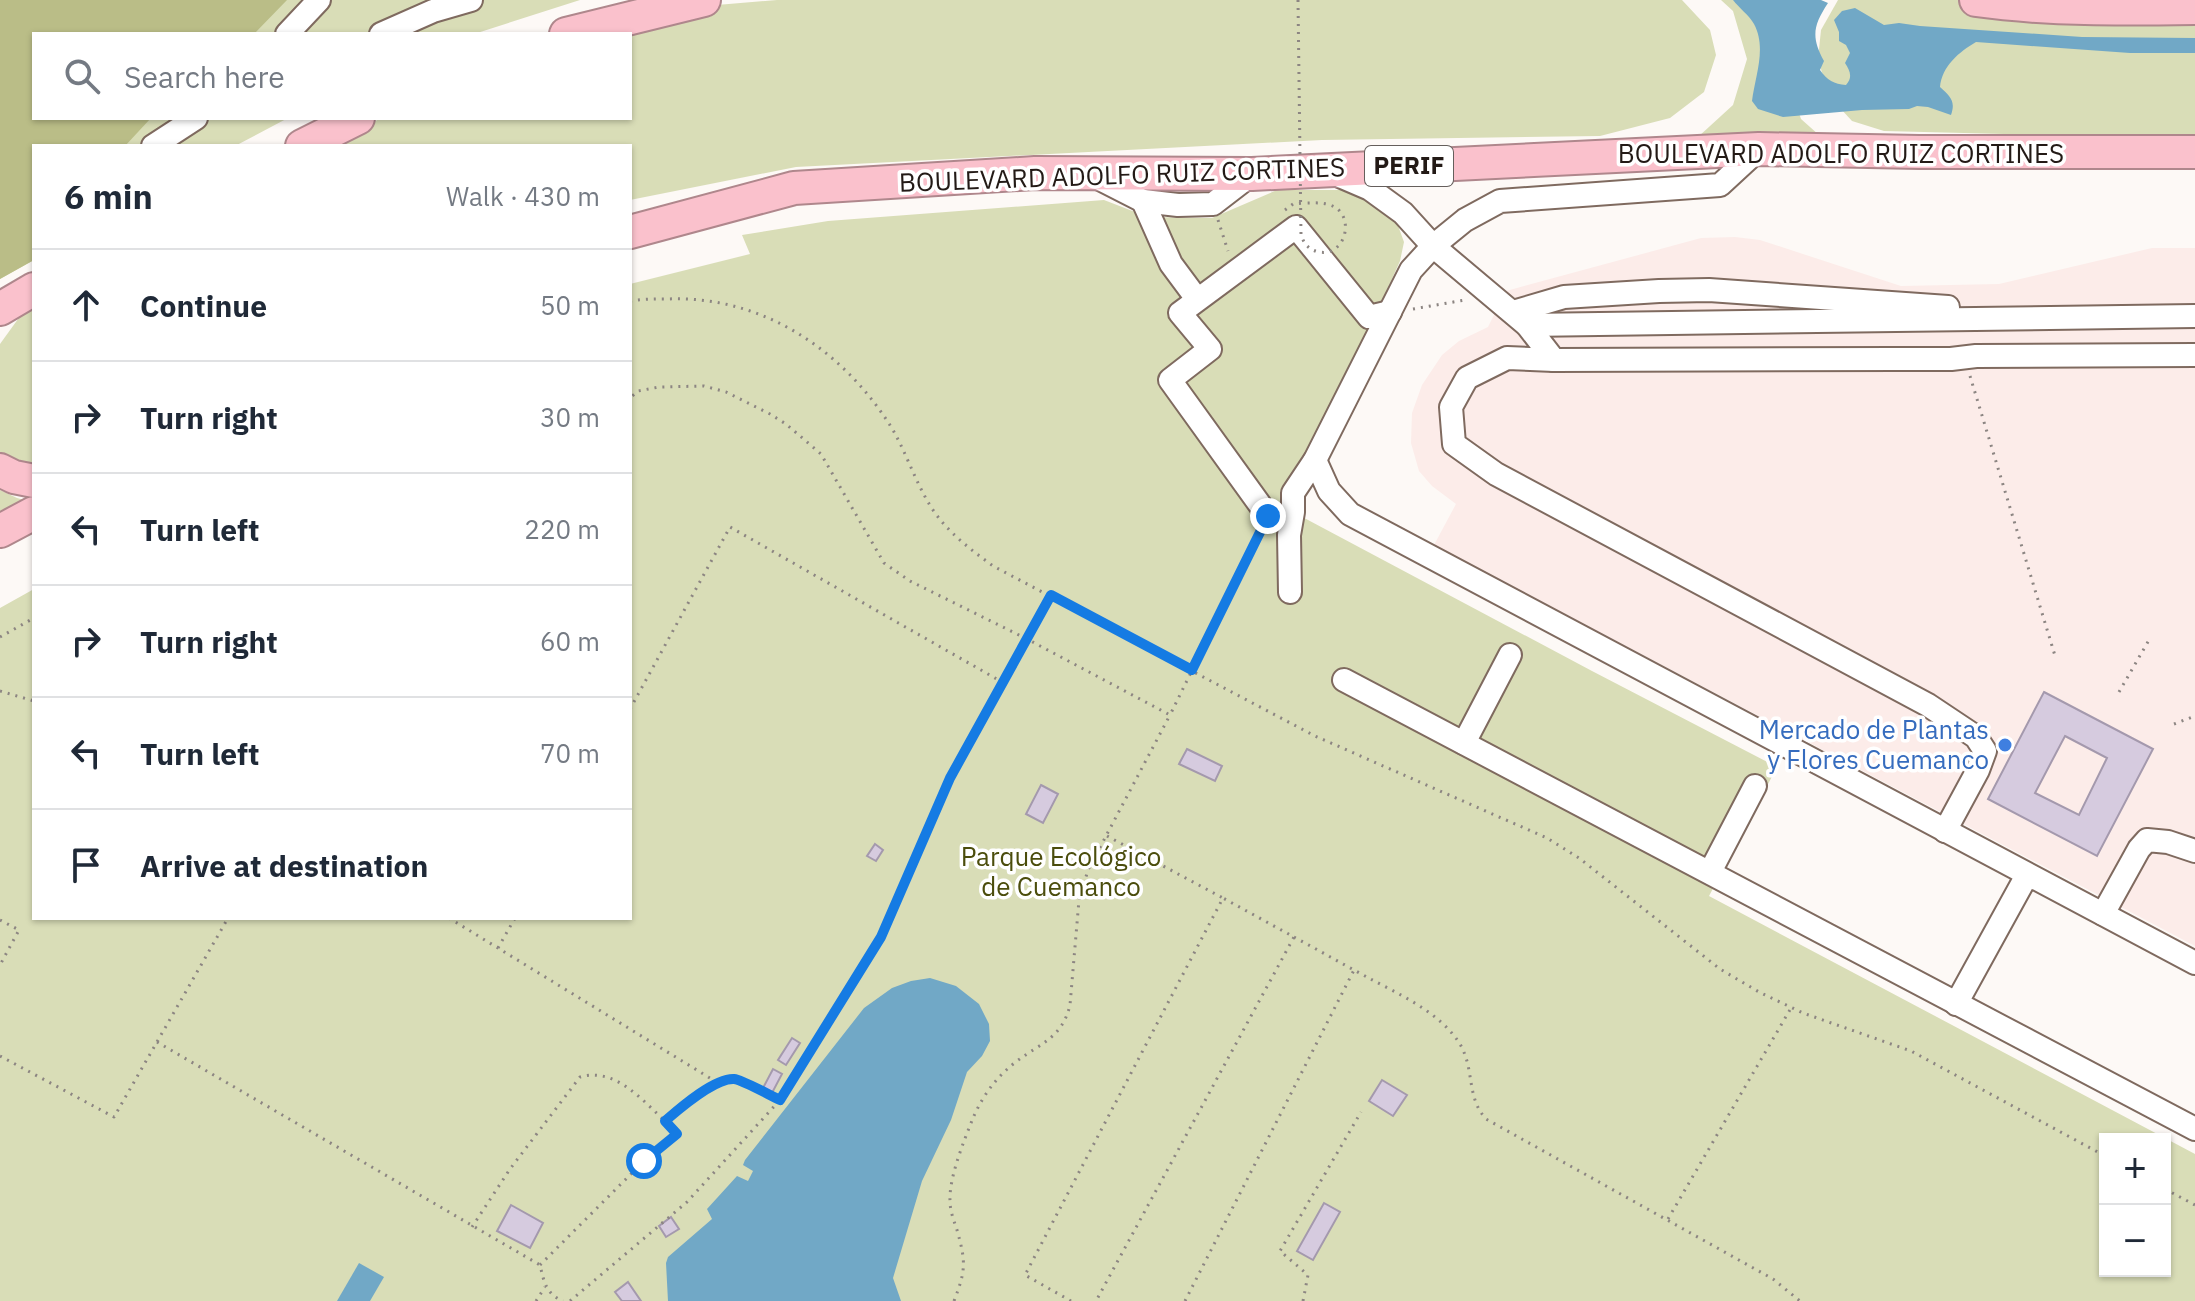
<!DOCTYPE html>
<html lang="en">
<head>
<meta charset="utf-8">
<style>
	:root { --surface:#fff; --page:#f2f2f3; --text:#1f2937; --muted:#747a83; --line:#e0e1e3 }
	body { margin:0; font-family:"IBM Plex Sans",sans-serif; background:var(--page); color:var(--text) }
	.controls { position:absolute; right:24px; bottom:24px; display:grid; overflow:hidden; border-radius:0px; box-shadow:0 2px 6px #0004 }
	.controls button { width:72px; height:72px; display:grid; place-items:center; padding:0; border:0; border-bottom:2px solid var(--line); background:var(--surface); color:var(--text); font:40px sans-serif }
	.stop { position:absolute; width:24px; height:24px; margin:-18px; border:6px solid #157be3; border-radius:50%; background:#fff }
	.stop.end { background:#157be3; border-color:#fff; box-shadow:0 2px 8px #0008 }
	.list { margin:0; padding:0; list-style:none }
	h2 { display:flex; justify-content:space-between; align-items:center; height:104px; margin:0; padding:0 32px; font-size:34px }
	h2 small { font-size:26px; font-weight:400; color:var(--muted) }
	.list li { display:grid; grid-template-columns:52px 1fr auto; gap:24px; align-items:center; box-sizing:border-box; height:112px; padding:0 32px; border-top:2px solid var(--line) }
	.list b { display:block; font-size:30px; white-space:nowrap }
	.list em { font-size:26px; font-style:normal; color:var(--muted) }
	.icon { flex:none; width:44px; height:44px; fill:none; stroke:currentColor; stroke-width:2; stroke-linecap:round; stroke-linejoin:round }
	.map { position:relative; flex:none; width:2195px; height:1301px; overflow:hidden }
	.search { position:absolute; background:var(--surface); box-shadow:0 2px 6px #0004; left:32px; top:32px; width:600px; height:88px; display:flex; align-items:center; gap:20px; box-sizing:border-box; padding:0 28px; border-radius:0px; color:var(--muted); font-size:30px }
	.panel { position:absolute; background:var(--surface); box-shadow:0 2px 6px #0004; left:32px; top:144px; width:600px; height:776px; border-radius:0px }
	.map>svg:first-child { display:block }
	.commercial { fill:#fcece9 }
	.green { fill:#d9ddb7; fill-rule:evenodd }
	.forest { fill:#babd87 }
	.water { fill:#71a8c6 }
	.building { fill:#d6cbdf; stroke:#a499ad; stroke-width:2; fill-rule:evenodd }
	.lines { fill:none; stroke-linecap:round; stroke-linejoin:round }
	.minor-casing { stroke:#7f6a5f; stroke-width:26 }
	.highway-casing { stroke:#af878c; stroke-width:36 }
	.path { stroke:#8c8582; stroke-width:3; stroke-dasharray:2 6; stroke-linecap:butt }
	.minor { stroke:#fff; stroke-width:22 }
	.highway { stroke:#fac1cc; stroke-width:32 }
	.path-bridge { stroke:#8c8582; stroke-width:3; stroke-dasharray:2 6; stroke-linecap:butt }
	.route { stroke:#157be3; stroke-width:10 }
	.shop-dot { fill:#3f7fe0; stroke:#fff; stroke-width:3 }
	.labels { text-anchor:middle; stroke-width:7; stroke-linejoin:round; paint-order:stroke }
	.shield { fill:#fff; stroke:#655f5c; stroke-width:2 }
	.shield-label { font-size:24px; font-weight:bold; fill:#231a16 }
	.street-label { font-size:26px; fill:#231a16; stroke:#fff }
	.shop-label { font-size:26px; fill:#366cbe; stroke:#fff; text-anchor:end }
	.park-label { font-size:26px; fill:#4b4d0c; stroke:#fff }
</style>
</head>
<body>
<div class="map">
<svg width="2195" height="1301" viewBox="0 0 2195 1301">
	<rect width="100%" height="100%" fill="#fdf9f6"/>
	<!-- commercial -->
	<path class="commercial" d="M1735 237 1760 240 1901 286 1999 284 2152 248H2195V946L1434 545 1456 504 1432 486 1419 471 1411 443 1412 413 1422 385 1442 355 1459 341 1488 327 1506 291 1701 238Z"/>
	<!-- green -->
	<g class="green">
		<path d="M0 0H580L474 34H34V118H288L235 146H34V260L0 279Z"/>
		<path d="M777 0H1682L1710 30 1716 55 1704 92 1670 118 1600 136 1322 140 796 167 630 200V146H329L381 118H630V34L705 6Z"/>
		<path d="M1721 0H1805L1786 75 1801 119 1819 135 1698 137 1733 105 1747 59 1733 11Z"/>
		<path d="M1838 0H2195V139L1884 131 1852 121 1829 96 1818 59 1821 30Z"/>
		<path d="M1277 190H1356L1396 220 1404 242 1400 261 1391 281 1288 493 1293 512 1592 671 1777 767 1709 896 2195 1154V1301H0V608L34 589V918H630V284L750 254 742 235 828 221 1104 200 1148 217 1212 218ZM2105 1139H2165V1271H2105Z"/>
		<path d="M34 304V466L0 455V344L26 308Z"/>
		<path d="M0 490 17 498 31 502 0 519Z"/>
	</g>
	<!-- forest -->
	<path class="forest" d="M0 0H287L254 34H34V118H151L125 146H34V260L0 279Z"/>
	<!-- water -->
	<g class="water">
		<path d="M1733 0H1821L1828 3C1813 26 1811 37 1824 61L1820 70C1827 80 1834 84 1846 85 1853 77 1850 71 1845 63L1850 53 1846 45 1839 41V32L1834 20 1842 11 1855 8 1884 25 1899 23 1920 26 2082 37 2195 38V53H2130L1976 42C1959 52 1942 66 1940 87 1950 96 1956 101 1951 115L1928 107 1917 106 1909 109 1862 110 1783 117 1758 109 1752 101C1755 76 1767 48 1754 24 1749 15 1739 8 1733 0Z"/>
		<path d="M930 978 956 986 979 1004 989 1024 990 1041 982 1056 967 1072 951 1120 922 1181 893 1278 901 1301H668L666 1263 668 1257 712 1219 707 1209 737 1176 748 1181 753 1171 743 1165 745 1160 864 1008 892 988 911 981Z"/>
		<path d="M359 1263 384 1277 370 1301H337Z"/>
	</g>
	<!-- building -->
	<g class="building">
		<path d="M2044 692 2153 749 2097 856 1988 799ZM2065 736 2107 758 2079 815 2035 793Z"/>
		<path d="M1187 749 1222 766 1215 781 1179 764Z"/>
		<path d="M1041 785 1058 794 1043 823 1026 814Z"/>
		<path d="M875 844 883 850 876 861 867 856Z"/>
		<path d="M792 1038 800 1043 786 1065 778 1060Z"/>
		<path d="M773 1069 782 1074 772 1093 763 1088Z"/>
		<path d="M1382 1080 1407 1095 1393 1116 1369 1101Z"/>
		<path d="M1324 1203 1340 1212 1313 1260 1297 1251Z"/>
		<path d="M511 1205 543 1223 530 1248 497 1231Z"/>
		<path d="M671 1217 679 1229 666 1237 659 1226Z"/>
		<path d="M628 1282 641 1301H622L615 1292Z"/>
	</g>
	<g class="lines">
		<!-- minor casing -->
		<g class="minor-casing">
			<g id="minor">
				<path d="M287 34 319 0"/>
				<path d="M381 34 433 11 471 0"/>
				<path d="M153 146 196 118"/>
				<path d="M1335 174 1370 189 1403 213 1433 246 1527 325 1554 360"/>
				<path d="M1094 176 1143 201 1178 205 1213 204 1252 174"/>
				<path d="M1143 201 1171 264 1197 299"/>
				<path d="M1513 312 1564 297 1659 291 1709 290 1948 307"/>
				<path d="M1527 325 2195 316"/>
				<path d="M1315 460 1329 491 1350 514 2195 963"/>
				<path d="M1268 516 1170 380 1210 349 1180 313 1296 227 1369 317 1390 312"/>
				<path d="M1290 592 1289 535 1293 512V493L1315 460 1411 270 1433 246 1465 220 1500 201 1720 185 1759 149"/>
				<path d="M1344 680 2195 1129"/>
				<path d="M1464 743 1510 655"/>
				<path d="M1945 831 1978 770 1985 751 1976 737 1928 705 1496 474 1454 444 1451 407 1467 378 1507 358 1554 360 1895 359H1951L1976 356 2195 355"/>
				<path d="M1710 872 1755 786"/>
				<path d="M2103 914 2139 849 2147 840 2168 842 2195 851"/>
				<path d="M1956 1004 2027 875"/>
			</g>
		</g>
		<!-- highway casing -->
		<g class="highway-casing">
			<g id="highway">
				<path d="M1976 0C2048 10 2122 9 2195 8"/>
				<path d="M566 34 704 0"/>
				<path d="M302 146 358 118"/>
				<path d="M630 232 794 188 1035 173 1252 174 1759 149 1919 152H2195"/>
				<path d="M0 309 34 289"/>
				<path d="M0 470 14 477 34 481"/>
				<path d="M0 531 34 513"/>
			</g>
		</g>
		<!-- path -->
		<g class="path">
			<path d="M1285 210 1293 204 1304 203"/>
			<path d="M1218 220 1228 251"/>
			<path d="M630 301C642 299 654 299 667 299 762 295 844 350 893 430 907 455 916 483 931 507 947 532 970 549 993 566L1315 736 1547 838 1579 858 1720 969 1759 992 1803 1013 1911 1051 2105 1156"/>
			<path d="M1413 309 1465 300"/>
			<path d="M1970 376 2056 659"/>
			<path d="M1051 595 1027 639 1170 715 1260 533"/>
			<path d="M0 637 34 618"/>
			<path d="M0 691 34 701"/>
			<path d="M2119 692 2149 640"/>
			<path d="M630 709 730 527 1002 682"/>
			<path d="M2174 724 2195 716"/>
			<path d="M1107 836 1223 898"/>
			<path d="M449 918 718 1083 735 1079 780 1100"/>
			<path d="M0 920 19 930 0 965"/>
			<path d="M1294 937C1318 950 1341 963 1365 976 1398 994 1439 1011 1460 1044 1475 1070 1466 1097 1486 1119L1773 1279 1800 1301"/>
			<path d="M498 948 515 918"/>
			<path d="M157 1042 540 1265C544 1282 546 1294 563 1301"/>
			<path d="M0 1056 114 1117 228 918"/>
			<path d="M2165 1189 2195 1205"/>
			<path d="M1668 1219 1791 1008"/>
			<path d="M472 1227 510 1169 580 1077C615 1067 641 1099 665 1121L684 1105 718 1083"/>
			<path d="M540 1265 644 1161 677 1134 665 1121"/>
			<path d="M536 1301 545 1287"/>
			<path d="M570 1301 687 1202 780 1100 881 937 950 778 1027 639 910 581 884 563 821 454 786 424 770 414 726 392 704 386 659 387 638 391 630 398"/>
			<path d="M954 1301C966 1270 966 1262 957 1230 954 1221 950 1211 950 1201 949 1177 964 1141 973 1118 983 1095 997 1076 1017 1061 1041 1043 1062 1038 1070 1005L1079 900 1088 870 1170 715"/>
			<path d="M1071 1301 1025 1275 1223 898 1294 937 1096 1301"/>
			<path d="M1185 1301 1354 970"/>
			<path d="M1303 1301 1308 1275 1280 1251 1361 1112"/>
		</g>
		<!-- minor -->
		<use href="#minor" class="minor"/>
		<!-- highway -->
		<use href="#highway" class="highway"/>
		<!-- path-bridge -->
		<path class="path-bridge" d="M1298 0 1301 235C1304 244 1309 250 1319 252 1347 257 1356 213 1330 205 1322 202 1312 203 1304 203"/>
	</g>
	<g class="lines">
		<!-- route -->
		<path class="route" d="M644 1161 677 1134 665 1121C679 1109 714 1078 734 1079 743 1080 771 1096 780 1100L881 937 950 778 1051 595 1192 670 1268 516"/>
	</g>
	<!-- markers -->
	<circle class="shop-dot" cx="2005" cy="745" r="8"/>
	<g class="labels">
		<!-- shield labels -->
		<rect class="shield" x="1365" y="146" width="88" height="40" rx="6"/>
		<g class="shield-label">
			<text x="1409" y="174">PERIF</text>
		</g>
		<!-- street labels -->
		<g class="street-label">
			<text x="1841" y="163">BOULEVARD ADOLFO RUIZ CORTINES</text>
			<text transform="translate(1122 175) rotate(-2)" y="9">BOULEVARD ADOLFO RUIZ CORTINES</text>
		</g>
		<!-- shop labels -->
		<g class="shop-label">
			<text x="1989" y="739">Mercado de Plantas<tspan x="1989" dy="30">y Flores Cuemanco</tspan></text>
		</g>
		<!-- park labels -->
		<g class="park-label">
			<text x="1061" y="866">Parque Ecológico<tspan x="1061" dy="30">de Cuemanco</tspan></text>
		</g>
	</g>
</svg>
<div class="controls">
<button>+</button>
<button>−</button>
</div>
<div class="stop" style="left:644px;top:1161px"></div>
<div class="stop end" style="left:1268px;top:516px"></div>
<div class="search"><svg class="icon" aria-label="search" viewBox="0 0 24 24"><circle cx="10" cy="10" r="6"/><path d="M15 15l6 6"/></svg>Search here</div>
<section class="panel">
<h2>6 min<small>Walk · 430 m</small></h2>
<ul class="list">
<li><svg class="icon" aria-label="ahead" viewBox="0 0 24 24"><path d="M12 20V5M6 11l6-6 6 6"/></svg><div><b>Continue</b></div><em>50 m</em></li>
<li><svg class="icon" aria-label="right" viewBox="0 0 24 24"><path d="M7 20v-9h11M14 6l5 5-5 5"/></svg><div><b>Turn right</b></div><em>30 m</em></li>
<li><svg class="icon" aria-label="left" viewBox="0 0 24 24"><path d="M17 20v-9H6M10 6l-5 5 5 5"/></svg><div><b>Turn left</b></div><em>220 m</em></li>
<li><svg class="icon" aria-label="right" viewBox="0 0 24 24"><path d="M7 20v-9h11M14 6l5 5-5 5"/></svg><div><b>Turn right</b></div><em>60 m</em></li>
<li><svg class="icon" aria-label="left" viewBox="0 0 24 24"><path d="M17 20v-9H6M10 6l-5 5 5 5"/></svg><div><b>Turn left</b></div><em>70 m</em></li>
<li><svg class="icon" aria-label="arrive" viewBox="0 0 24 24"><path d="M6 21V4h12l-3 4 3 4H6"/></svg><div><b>Arrive at destination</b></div></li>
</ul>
</section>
</div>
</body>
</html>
